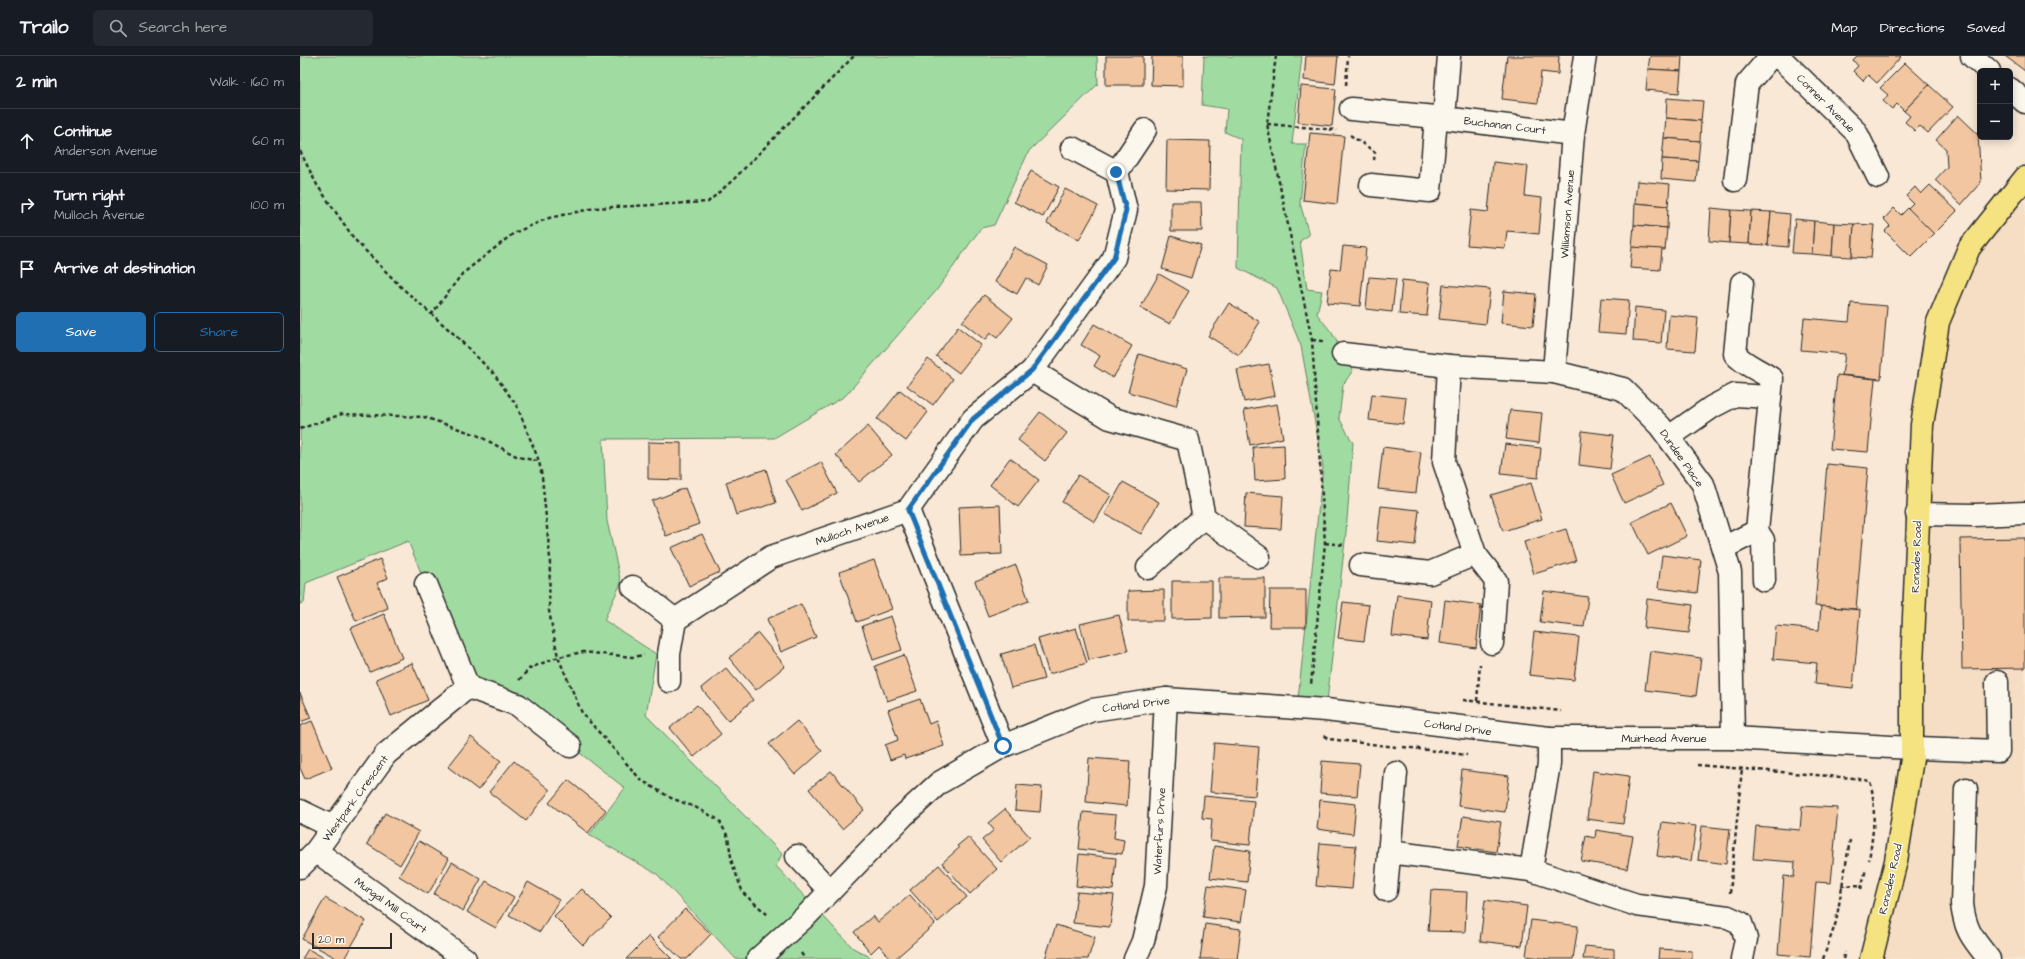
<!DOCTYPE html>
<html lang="en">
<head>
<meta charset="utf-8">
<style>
	:root { --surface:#171b24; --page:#242831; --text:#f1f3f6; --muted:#9ea1a6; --line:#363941; --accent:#1f6fb2 }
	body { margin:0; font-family:"Architects Daughter",sans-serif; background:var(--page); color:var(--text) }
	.controls { position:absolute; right:12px; top:12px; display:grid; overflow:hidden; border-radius:6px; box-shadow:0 2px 10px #0003 }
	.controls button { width:36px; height:36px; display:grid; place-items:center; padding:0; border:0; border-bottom:1px solid var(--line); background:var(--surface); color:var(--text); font:20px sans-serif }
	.scale { position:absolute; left:12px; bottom:10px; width:80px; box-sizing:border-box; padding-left:4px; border:2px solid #2b2b2b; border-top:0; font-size:11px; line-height:14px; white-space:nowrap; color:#2b2b2b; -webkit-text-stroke:3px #fbf7ec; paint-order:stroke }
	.stop { position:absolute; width:12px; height:12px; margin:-9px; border:3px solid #1f6fb2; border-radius:50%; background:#fff }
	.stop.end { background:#1f6fb2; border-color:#fff; box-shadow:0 1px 4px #0008 }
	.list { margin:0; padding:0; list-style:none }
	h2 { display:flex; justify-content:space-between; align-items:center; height:52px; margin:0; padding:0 16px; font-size:17px }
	h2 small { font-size:13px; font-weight:400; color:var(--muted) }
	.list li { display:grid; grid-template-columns:26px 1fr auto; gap:12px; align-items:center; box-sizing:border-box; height:64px; padding:0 16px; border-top:1px solid var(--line) }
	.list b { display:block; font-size:15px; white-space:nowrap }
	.list p { margin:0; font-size:13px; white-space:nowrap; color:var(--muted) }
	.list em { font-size:13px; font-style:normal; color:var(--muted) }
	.actions { display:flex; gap:8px; padding:12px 16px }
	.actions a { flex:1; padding:9px 0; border:1px solid var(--accent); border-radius:6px; text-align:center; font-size:14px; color:var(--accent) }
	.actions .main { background:var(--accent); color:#fff }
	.icon { flex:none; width:22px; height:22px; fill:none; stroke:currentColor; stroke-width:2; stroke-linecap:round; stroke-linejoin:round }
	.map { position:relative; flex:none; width:1725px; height:903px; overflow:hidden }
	header { display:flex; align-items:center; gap:24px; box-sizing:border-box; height:56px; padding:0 20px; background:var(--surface); border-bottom:1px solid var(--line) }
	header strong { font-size:19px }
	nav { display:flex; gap:22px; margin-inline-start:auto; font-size:14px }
	.search { width:280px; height:36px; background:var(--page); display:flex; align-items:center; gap:10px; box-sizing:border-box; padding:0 14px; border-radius:6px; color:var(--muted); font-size:15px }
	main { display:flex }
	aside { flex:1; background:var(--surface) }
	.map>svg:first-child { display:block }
	.built { fill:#f6dec5 }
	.green { fill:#a0dca2; stroke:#668466 }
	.building { fill:#f1c6a0; stroke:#2b2b2b }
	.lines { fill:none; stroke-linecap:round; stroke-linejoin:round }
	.minor-casing { stroke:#2b2b2b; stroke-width:25 }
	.major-casing { stroke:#2b2b2b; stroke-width:25 }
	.path { stroke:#2b2b2b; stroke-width:2.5; stroke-dasharray:4 3; stroke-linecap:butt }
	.minor { stroke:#fbf7ec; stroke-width:22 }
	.major { stroke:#f5e381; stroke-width:22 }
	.route { stroke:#1f6fb2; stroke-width:5 }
	.labels { text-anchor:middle; stroke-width:3; stroke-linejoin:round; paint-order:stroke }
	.street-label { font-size:11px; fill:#2b2b2b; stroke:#fbf7ec }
</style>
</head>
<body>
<header>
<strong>Trailo</strong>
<div class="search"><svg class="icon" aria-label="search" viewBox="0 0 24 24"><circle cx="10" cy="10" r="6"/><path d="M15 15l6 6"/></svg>Search here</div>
<nav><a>Map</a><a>Directions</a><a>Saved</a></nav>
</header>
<main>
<aside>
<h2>2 min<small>Walk · 160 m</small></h2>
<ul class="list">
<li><svg class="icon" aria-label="ahead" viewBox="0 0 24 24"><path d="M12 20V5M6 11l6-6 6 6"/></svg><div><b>Continue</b><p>Anderson Avenue</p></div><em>60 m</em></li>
<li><svg class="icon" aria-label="right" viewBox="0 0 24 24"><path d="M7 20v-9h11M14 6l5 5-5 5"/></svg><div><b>Turn right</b><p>Mulloch Avenue</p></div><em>100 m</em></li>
<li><svg class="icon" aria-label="arrive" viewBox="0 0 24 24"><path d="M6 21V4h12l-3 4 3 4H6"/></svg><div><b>Arrive at destination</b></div></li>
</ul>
<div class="actions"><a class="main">Save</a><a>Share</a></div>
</aside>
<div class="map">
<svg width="1725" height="903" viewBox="0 0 1725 903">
	<rect width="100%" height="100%" fill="#f8e8d5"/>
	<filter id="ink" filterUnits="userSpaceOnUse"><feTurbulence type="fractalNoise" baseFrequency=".025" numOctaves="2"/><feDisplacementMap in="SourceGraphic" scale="8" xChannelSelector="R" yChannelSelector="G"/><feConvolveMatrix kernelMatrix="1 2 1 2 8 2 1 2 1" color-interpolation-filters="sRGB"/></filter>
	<g filter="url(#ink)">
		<!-- built -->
		<path class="built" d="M1725 122V903H1571L1596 805 1622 369 1669 192Z"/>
		<!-- green -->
		<g class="green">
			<path d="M0 0H797L798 28 729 95 694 169 681 172 636 235 545 340 474 382 303 383 307 465 321 527 304 564 356 598 346 659 482 798 476 810 553 892 574 903H436L357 818 289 779 325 732 218 649 168 631 108 485 6 527 4 547 0 548Z"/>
			<path d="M904 0H1002L992 88H1006L1000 147 1009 179 1000 185 1007 233 1022 235 1017 258 1032 277 1053 314 1043 329 1039 362 1053 387 1046 476 1026 654 997 652 1023 411 1001 290 977 232 938 212 941 83 925 76 927 53 902 49Z"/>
		</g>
		<!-- building -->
		<g class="building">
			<rect x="806" y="0" width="37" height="29"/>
			<path d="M852 0H883V30L851 29Z"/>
			<path d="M1006 0H1038L1035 28 1004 24Z"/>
			<path d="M1207 0H1259L1258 18 1241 16 1238 47 1202 43Z"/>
			<path d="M1350 0H1382L1381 15 1348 13Z"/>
			<path d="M1557 0H1600L1601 1 1577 27 1568 19 1563 25 1553 15 1558 10 1553 4Z"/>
			<path d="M1705 0H1725V15Z"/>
			<path d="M1605 7 1629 29 1604 55 1597 48 1592 53 1583 45 1588 39 1580 32Z"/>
			<path d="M1348 13 1381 15 1379 37 1346 34Z"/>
			<path d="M1629 29 1653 51 1628 77 1620 70 1615 75 1605 66 1610 60 1604 55Z"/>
			<path d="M1001 30 1036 33 1032 70 998 66Z"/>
			<path d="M1367 42 1403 45 1401 65 1366 62Z"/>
			<path d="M1658 59 1678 78 1681 126 1661 149 1635 124 1647 111 1646 93 1636 84Z"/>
			<path d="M1366 62 1401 65 1400 85 1364 82Z"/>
			<path d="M1010 77 1044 80 1037 148 1003 144Z"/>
			<path d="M1364 82 1400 85 1398 105 1362 103Z"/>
			<path d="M867 84 910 85 909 134 866 133Z"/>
			<path d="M1362 103 1398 105 1396 126 1361 123Z"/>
			<path d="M1193 106 1228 110 1225 140 1242 142 1239 178 1207 175 1205 192 1167 189 1171 154 1188 156Z"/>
			<path d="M731 115 759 131 743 161 714 146Z"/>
			<path d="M1337 125 1370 128 1368 150 1335 147Z"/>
			<path d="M1630 129 1657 155 1634 178 1608 152 1613 147 1606 140 1615 131 1621 138Z"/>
			<path d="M765 133 798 150 779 184 747 167Z"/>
			<path d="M871 146H901L902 175H871Z"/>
			<path d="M1335 147 1368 150 1367 172 1334 169Z"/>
			<path d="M1411 152 1431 154 1429 187 1409 185Z"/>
			<path d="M1594 152 1601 159 1608 152 1634 178 1611 201 1585 175 1590 170 1584 163Z"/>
			<path d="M1431 154 1451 155 1449 188 1429 187Z"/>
			<path d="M1451 155 1471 156 1468 189 1449 188Z"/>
			<path d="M1471 156 1490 158 1488 191 1468 189Z"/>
			<path d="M1495 163 1514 165 1512 198 1492 197Z"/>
			<path d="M1514 165 1534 167 1532 200 1512 198Z"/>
			<path d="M1534 167 1554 168 1552 201 1532 200Z"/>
			<path d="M1554 168 1574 169 1571 202 1552 201Z"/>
			<path d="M1334 169 1367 172 1365 194 1332 191Z"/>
			<path d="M871 180 901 189 891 222 862 213Z"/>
			<path d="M1043 190 1066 192 1060 250 1027 247 1031 213 1040 214Z"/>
			<path d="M714 191 748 209 738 229 726 222 717 238 695 226Z"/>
			<path d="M1332 191 1362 193 1360 214 1330 212Z"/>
			<path d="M859 218 889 235 870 268 840 252Z"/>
			<path d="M1069 221 1096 223 1092 256 1066 253Z"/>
			<path d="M1102 224 1130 227 1127 260 1099 258Z"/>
			<path d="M1143 229 1190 233 1186 268 1139 263Z"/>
			<path d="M1204 235 1236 238 1233 270 1201 267Z"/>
			<path d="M684 239 713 262 697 282 690 277 685 284 662 266Z"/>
			<path d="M1301 242 1329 244 1326 278 1298 276Z"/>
			<path d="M929 247 960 266 939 299 908 280Z"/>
			<path d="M1551 247 1587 250 1581 323 1542 319 1545 298 1501 294 1504 262 1549 266Z"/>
			<path d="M1335 251 1364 254 1361 287 1333 285Z"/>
			<path d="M1369 259 1398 262 1395 295 1367 293Z"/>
			<path d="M794 268 832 290 813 322 794 310 800 300 781 289Z"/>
			<path d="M658 271 681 289 659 317 636 300Z"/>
			<path d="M839 298 887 313 876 350 828 336Z"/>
			<path d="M628 303 653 323 633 349 607 330Z"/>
			<path d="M969 308 975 340 944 346 937 314Z"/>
			<path d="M1537 319 1575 323 1568 396 1530 393Z"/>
			<path d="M600 334 628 356 606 385 577 363Z"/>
			<path d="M1072 338 1106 342 1103 368 1069 364Z"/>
			<path d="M977 348 983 382 950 389 944 354Z"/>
			<path d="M1210 354 1242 357 1239 387 1206 383Z"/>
			<path d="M740 356 767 377 745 405 718 384Z"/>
			<path d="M568 370 592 399 559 426 536 399Z"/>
			<path d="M1282 375 1314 379 1310 413 1279 409Z"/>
			<path d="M348 386 381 387V424L348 423Z"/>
			<path d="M1205 388 1241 392 1238 422 1201 418Z"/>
			<path d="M984 389 985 423 955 425 953 391Z"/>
			<path d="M1083 391 1121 396 1116 437 1078 433Z"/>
			<path d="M1350 401 1363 429 1324 447 1311 419Z"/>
			<path d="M710 402 739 424 718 451 690 429Z"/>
			<path d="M521 406 537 437 502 455 486 424Z"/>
			<path d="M1527 408 1568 412 1556 553 1515 550Z"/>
			<path d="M466 413 476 447 436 459 426 426Z"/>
			<path d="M778 419 811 439 795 466 762 446Z"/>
			<path d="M823 426 859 446 841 478 805 458Z"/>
			<path d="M1231 427 1242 463 1203 475 1191 439Z"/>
			<path d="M385 432 399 468 366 480 352 445Z"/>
			<path d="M946 437 983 440 981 473 944 471Z"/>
			<path d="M1371 447 1387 480 1348 499 1332 466Z"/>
			<path d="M700 449 702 498 661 500 659 451Z"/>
			<path d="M1081 450 1119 454 1115 489 1077 485Z"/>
			<path d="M1266 473 1276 505 1234 518 1224 486Z"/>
			<path d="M402 478 420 516 389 530 371 492Z"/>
			<path d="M1725 482V612L1662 613 1660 483Z"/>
			<path d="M1362 499 1401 504 1397 537 1358 532Z"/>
			<path d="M80 503 88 522 77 527 88 552 56 565 37 521Z"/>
			<path d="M574 504 592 553 557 566 539 516Z"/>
			<path d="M716 509 729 545 688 560 675 525Z"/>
			<path d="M919 522H965V561L919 562Z"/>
			<path d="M872 525H912V562L872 563Z"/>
			<path d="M864 534V565H828V535Z"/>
			<path d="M970 534H1006V571H969Z"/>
			<path d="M1244 535 1288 541 1284 571 1240 566Z"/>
			<path d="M1097 539 1131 544 1127 584 1092 580Z"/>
			<path d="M1347 543 1393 549 1389 577 1344 572Z"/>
			<path d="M1145 544 1181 549 1176 592 1140 587Z"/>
			<path d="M1043 546 1069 549 1064 585 1038 582Z"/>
			<path d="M501 548 516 581 481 596 467 563Z"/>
			<path d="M1521 550 1560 554 1553 632 1515 628 1517 607 1473 603 1476 570 1519 574Z"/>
			<path d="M84 558 102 602 70 616 51 572Z"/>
			<path d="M819 559 828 595 789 604 780 568Z"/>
			<path d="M591 560 602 594 573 604 562 570Z"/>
			<path d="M776 572 787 607 749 618 738 583Z"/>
			<path d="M1234 576 1279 581 1274 624 1229 619Z"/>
			<path d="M458 577 485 610 456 634 429 602Z"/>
			<path d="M734 589 744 623 711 632 701 598Z"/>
			<path d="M1350 595 1401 602 1396 640 1345 634Z"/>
			<path d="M604 599 617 635 587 645 575 610Z"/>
			<path d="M112 607 128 644 91 660 76 623Z"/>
			<path d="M426 612 453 644 428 665 401 632Z"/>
			<path d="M0 637 11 662 0 666Z"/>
			<path d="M620 643 629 668 636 665 644 690 605 703 604 699 590 704 585 689 598 684 588 654Z"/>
			<path d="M397 649 421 678 394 701 370 672Z"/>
			<path d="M12 665 32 712 5 723 0 712V670Z"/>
			<path d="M497 665 522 695 495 719 469 688Z"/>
			<path d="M171 681 201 705 178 734 148 711Z"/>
			<path d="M914 687 959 691 955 740 910 736Z"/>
			<path d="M789 702 830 705 827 750 786 746Z"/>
			<path d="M214 705 250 734 226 765 189 736Z"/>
			<path d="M1022 705 1060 708 1057 740 1020 737Z"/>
			<path d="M1162 714 1209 720 1205 756 1158 750Z"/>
			<path d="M531 715 564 754 542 773 509 733Z"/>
			<path d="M1293 715 1329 720 1323 768 1287 763Z"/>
			<path d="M268 724 306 754 288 777 249 747Z"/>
			<path d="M717 729 742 731 740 756 715 754Z"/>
			<path d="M904 740 954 745 950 789 910 785 912 763 902 762Z"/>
			<path d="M1020 744 1056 748 1053 778 1017 773Z"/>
			<path d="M1502 750 1538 752 1531 827 1516 826 1510 901 1478 898 1484 820 1494 821 1495 806 1453 803 1456 770 1500 774Z"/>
			<path d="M705 753 730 781 701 806 682 784 694 774 688 767Z"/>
			<path d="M783 756 816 759 814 782 824 784 822 798 779 793Z"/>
			<path d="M85 757 119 776 100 809 67 788Z"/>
			<path d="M1163 760 1201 766 1196 796 1158 790Z"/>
			<path d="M1362 766 1396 770 1391 805 1357 800Z"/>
			<path d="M1402 770 1430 773 1426 808 1398 804Z"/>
			<path d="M1296 774 1333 780 1327 813 1281 805 1286 780 1295 782Z"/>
			<path d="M668 781 697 813 670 838 642 807 659 792 657 790Z"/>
			<path d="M119 785 149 803 128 838 99 820Z"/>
			<path d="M1020 787 1056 790 1052 833 1016 830Z"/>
			<path d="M914 790 950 795 947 826 910 822Z"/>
			<path d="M779 798 816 802 813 834 776 830Z"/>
			<path d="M152 806 181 823 163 855 134 838Z"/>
			<path d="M639 809 667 841 638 866 610 834Z"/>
			<path d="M186 825 214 841 196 872 167 856Z"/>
			<path d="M228 826 259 844 240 876 209 859Z"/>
			<path d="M908 829 946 834 941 866 903 861Z"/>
			<path d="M282 833 311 862 283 889 254 860Z"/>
			<path d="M1131 834 1167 836 1165 876 1128 875Z"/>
			<path d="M777 836 814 839 810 871 773 867Z"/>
			<path d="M610 839 635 868 595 903H591L579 889 571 897 554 876 573 860 578 866Z"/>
			<path d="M25 842 66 865 44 903H38L2 883Z"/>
			<path d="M1185 844 1227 850 1222 890 1180 885Z"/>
			<path d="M385 853 411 878 387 903H381L358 881Z"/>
			<path d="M1231 864 1278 870 1273 903H1249L1226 900Z"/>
			<path d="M905 868 941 873 937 903H900Z"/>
			<path d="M756 869 795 881 788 903H745Z"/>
			<path d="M349 880 372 903H326Z"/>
			<path d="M1285 890 1314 893V903H1283Z"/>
			<path d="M8 893 26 903H2Z"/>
			<path d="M1359 893 1392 895V903H1358Z"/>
		</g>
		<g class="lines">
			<!-- minor casing -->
			<g class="minor-casing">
				<g id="minor">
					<path d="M1478 0 1556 76 1578 121"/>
					<path d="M1672 0 1689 15"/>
					<path d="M1710 33 1725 46"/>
					<path d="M1051 53 1136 61 1273 78"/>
					<path d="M1144 62 1149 0"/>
					<path d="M772 92 817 116"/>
					<path d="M1435 124 1447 28 1471 0"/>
					<path d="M1071 129 1130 135 1136 61"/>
					<path d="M1043 298 1149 310 1254 316 1323 333 1360 370 1403 428 1430 516 1433 682"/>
					<path d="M1149 310 1144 406 1175 498 1196 525 1192 587"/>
					<path d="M732 315 810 362 888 384 904 461 848 512"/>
					<path d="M1254 316 1273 78 1285 0"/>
					<path d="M1369 381 1412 351 1435 339 1470 341"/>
					<path d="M608 454 703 690"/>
					<path d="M1617 458 1675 459 1725 457"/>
					<path d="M904 461 959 501"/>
					<path d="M1457 475 1463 484 1464 524"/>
					<path d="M1423 492 1457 475 1472 323C1460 314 1444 309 1435 298L1442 227"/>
					<path d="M1061 509 1130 517 1175 498"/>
					<path d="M333 531 375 564"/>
					<path d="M369 625V598L375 564 471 501 608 454 673 363 732 315 814 202 826 154 817 116 845 74"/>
					<path d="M168 631 218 649 270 690"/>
					<path d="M1249 682V708L1231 814 1337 849 1428 861 1441 867 1446 883 1442 903"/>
					<path d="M1666 733 1662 848C1665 875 1673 883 1689 903"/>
					<path d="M0 755 33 771"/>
					<path d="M16 795 165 903"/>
					<path d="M1089 796 1231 814"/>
					<path d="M497 800 530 835"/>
					<path d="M0 811 16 795 86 698 168 631 126 528"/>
					<path d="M1086 834 1096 717"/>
					<path d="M458 903 507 859 603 760 639 727 703 690 792 654 866 643 1026 654 1249 682H1433L1591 691 1698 695 1697 626"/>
					<path d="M835 903 843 885 856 830 866 643"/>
				</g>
			</g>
			<!-- major casing -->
			<g class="major-casing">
				<path id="major" d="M1571 903 1596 805 1612 703V610L1622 369 1638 266 1669 192 1725 122"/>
			</g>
			<!-- path -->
			<g class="path">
				<path d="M976 0 967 68 1012 284 1025 487 1011 629"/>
				<path d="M1046 29 1048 0"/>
				<path d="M967 68 1037 74"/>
				<path d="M1050 79 1075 96 1074 104"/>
				<path d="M0 95 17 129 55 184 101 231 155 279 194 318 217 350 239 405 242 421 250 502 249 555 258 601 282 657 341 724 371 742 395 751 419 764 428 781 432 807 443 837 469 860"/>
				<path d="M131 259 162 218 214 177 249 162 295 152 408 146 434 123 554 0"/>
				<path d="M1012 284 1023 285"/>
				<path d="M0 373 42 358 124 361 177 379 218 401 238 405"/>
				<path d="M1025 487 1045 489"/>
				<path d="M219 624 230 612 258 601 283 596 332 601 344 599"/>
				<path d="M1163 644 1261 655"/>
				<path d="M1177 645 1180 608"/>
				<path d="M1024 680 1029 683 1096 691"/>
				<path d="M1103 691 1167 699"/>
				<path d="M1397 709 1553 722 1570 725C1577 752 1573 777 1569 804"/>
				<path d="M1541 830 1562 829"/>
				<path d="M1561 833 1566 813"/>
				<path d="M1430 837 1442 712"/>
				<path d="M501 897 505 903"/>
				<path d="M1523 903 1536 866 1550 784"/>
				<path d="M1543 903 1545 896"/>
			</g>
			<!-- minor -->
			<use href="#minor" class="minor"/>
			<!-- major -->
			<use href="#major" class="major"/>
		</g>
	</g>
	<g class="lines" filter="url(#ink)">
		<!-- route -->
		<path class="route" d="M703 690 608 454 673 363 732 314 814 202 826 154 816 116"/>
	</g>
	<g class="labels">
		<!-- street labels -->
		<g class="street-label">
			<text transform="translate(1526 47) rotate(45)" y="4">Conner Avenue</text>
			<text transform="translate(1205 69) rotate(7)" y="4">Buchanan Court</text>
			<text transform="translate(1267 158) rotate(-86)" y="4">Williamson Avenue</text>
			<text transform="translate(1382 402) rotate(55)" y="4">Dundee Place</text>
			<text transform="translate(552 473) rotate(-19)" y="4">Mulloch Avenue</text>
			<text transform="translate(1616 501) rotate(-88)" y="4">Ronades Road</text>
			<text transform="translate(836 648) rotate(-7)" y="4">Cotland Drive</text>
			<text transform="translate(1158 671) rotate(7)" y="4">Cotland Drive</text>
			<text x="1364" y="686">Muirhead Avenue</text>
			<text transform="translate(55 742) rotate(-54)" y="4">Westpark Crescent</text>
			<text transform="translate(859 775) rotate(-87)" y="4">Waterfurs Drive</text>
			<text transform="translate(1590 823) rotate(-77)" y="4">Ronades Road</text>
			<text transform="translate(91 849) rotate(36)" y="4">Mungal Mill Court</text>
		</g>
	</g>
</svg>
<div class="controls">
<button>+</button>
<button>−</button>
</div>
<div class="scale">20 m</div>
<div class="stop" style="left:703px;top:690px"></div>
<div class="stop end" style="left:816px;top:116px"></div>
</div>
</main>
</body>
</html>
